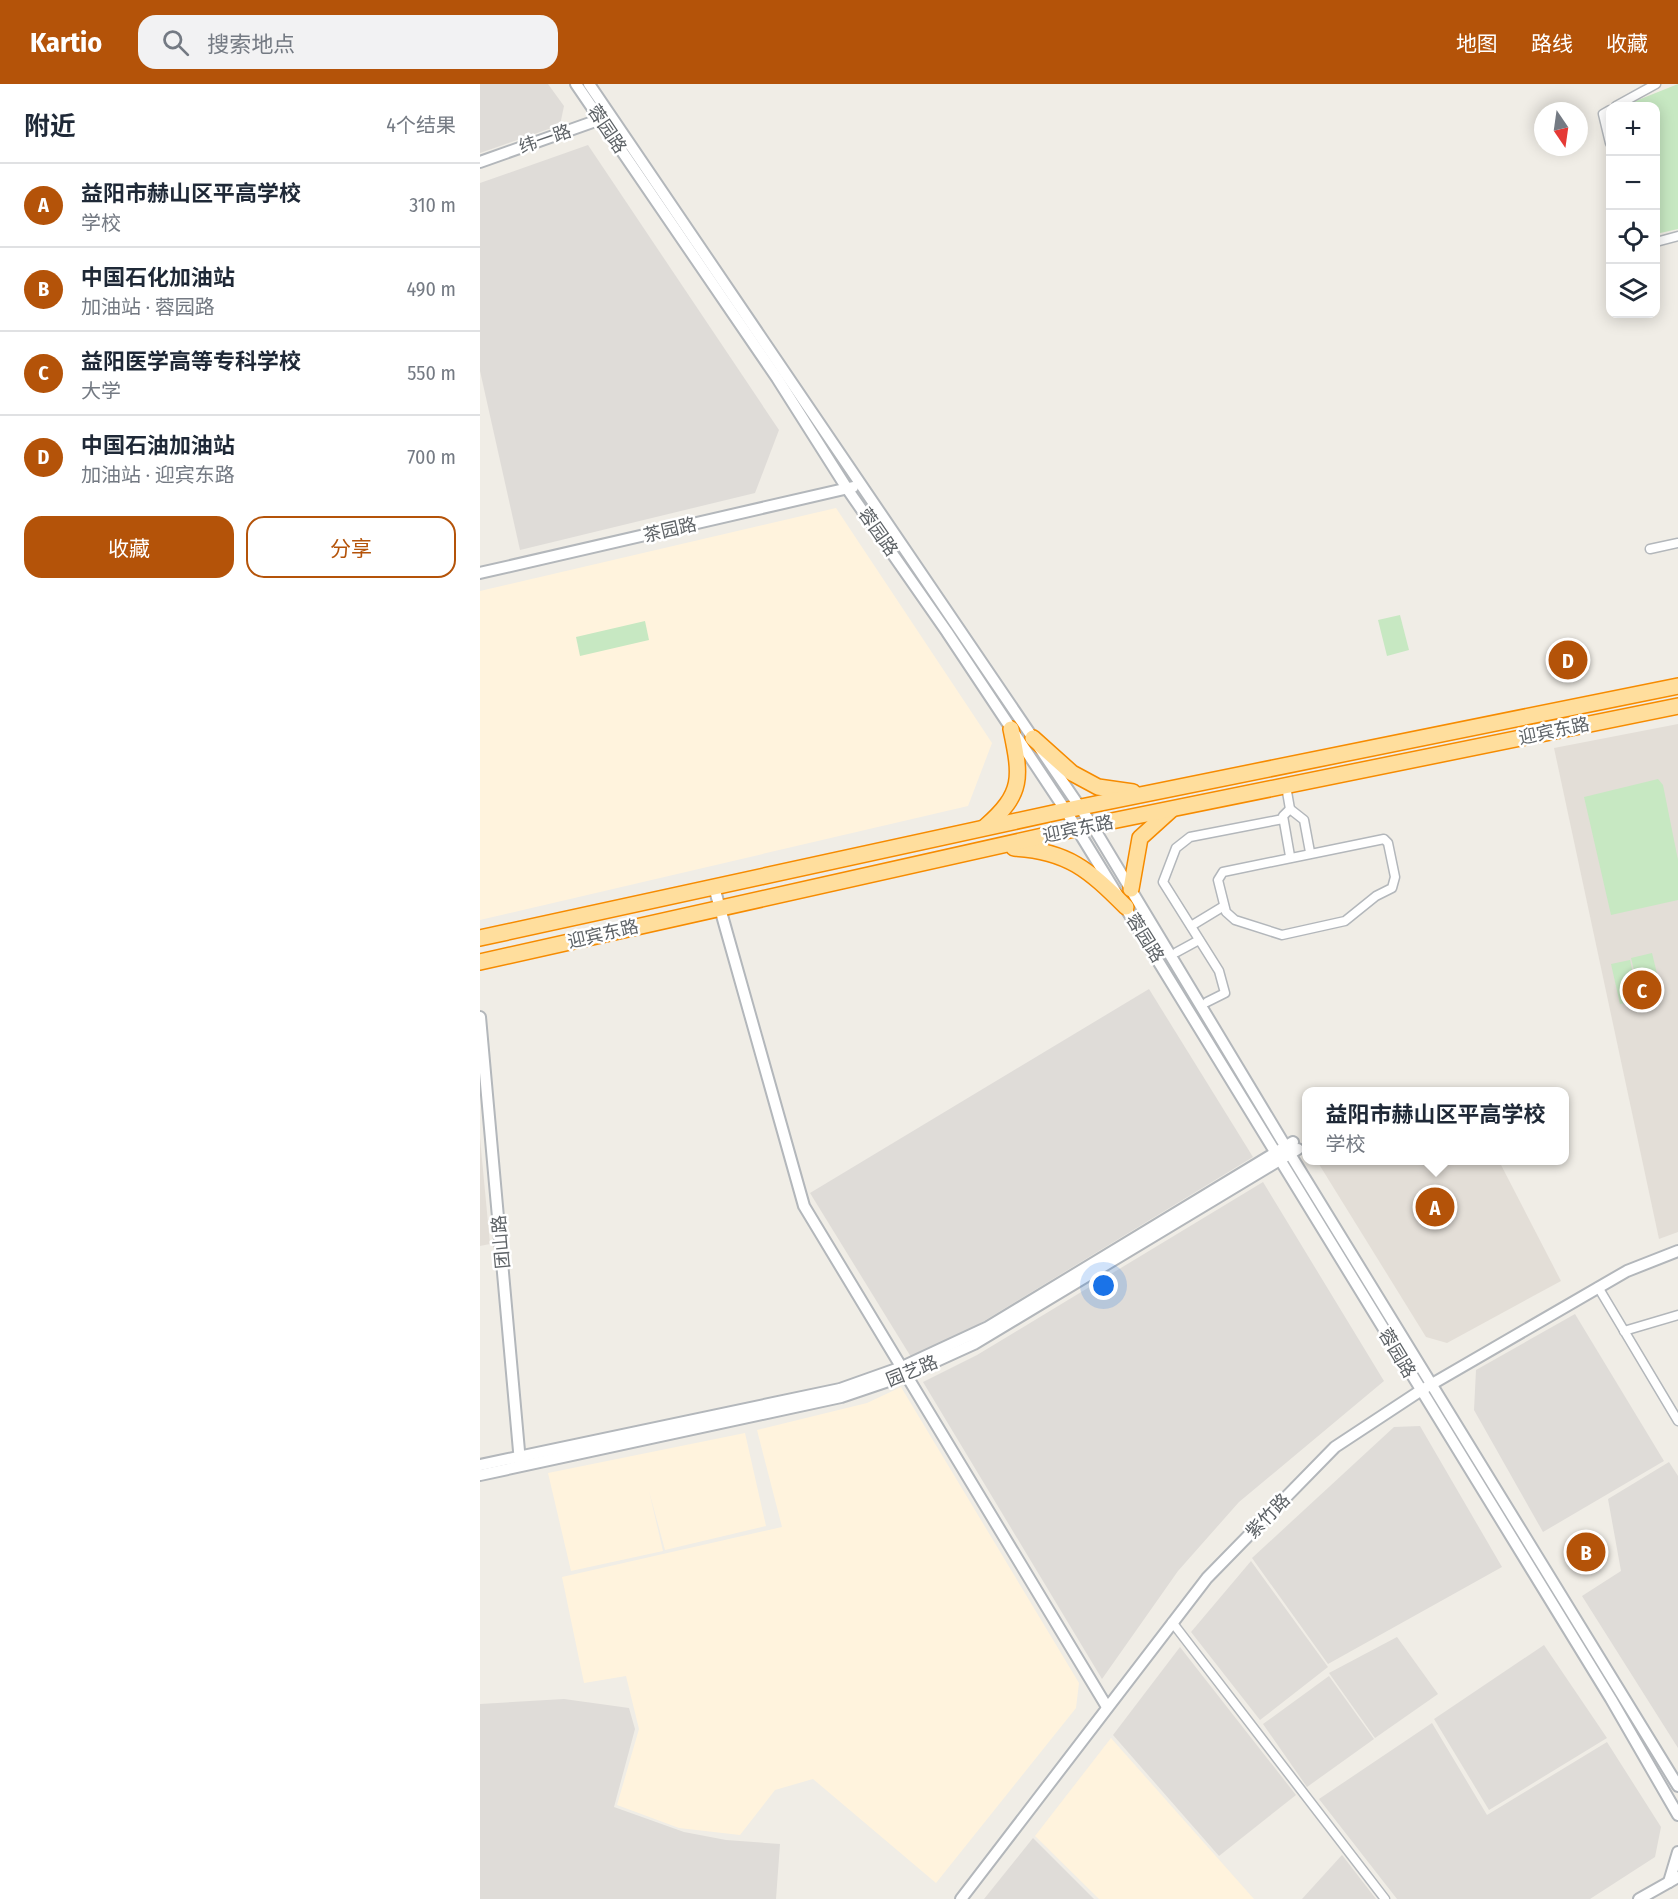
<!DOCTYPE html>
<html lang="zh">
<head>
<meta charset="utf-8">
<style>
	:root { --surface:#fff; --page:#f2f2f3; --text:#1f2937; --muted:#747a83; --line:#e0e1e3; --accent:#b45309 }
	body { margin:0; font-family:"Fira Sans Condensed","Noto Sans SC",sans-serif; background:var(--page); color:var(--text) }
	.controls { position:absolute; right:18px; top:18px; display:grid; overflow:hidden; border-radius:12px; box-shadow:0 3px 15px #0003 }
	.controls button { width:54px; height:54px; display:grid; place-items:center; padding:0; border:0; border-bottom:2px solid var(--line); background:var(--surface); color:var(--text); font:30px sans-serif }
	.compass { position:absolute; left:1054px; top:18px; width:54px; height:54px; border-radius:50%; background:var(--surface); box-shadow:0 3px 15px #0003; rotate:167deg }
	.you { position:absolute; left:624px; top:1202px; width:21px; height:21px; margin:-15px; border:4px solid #fff; border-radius:50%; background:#1a73e8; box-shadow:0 0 0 9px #1a73e833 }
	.badge { display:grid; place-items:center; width:39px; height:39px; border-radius:50%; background:var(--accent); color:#fff; font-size:20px; font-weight:700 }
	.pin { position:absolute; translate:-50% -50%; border:3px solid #fff; box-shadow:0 2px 6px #0006 }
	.popup { position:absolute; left:822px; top:1003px; width:267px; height:78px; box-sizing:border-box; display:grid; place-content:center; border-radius:12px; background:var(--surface); filter:drop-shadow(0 2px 4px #0005); font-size:20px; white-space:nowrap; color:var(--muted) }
	.popup b { font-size:22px; color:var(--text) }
	.popup::after { content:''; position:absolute; left:50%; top:100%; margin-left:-12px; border:12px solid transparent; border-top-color:var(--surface) }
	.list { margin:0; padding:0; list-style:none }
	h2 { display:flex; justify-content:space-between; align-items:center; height:78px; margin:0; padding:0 24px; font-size:26px }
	h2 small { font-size:20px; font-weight:400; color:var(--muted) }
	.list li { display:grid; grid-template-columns:39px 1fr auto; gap:18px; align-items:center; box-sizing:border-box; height:84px; padding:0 24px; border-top:2px solid var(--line) }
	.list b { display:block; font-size:22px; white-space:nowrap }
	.list p { margin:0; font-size:20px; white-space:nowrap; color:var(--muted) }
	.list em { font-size:20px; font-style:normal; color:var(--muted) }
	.actions { display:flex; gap:12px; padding:18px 24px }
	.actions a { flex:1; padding:14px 0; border:2px solid var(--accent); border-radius:18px; text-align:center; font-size:21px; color:var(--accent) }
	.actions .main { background:var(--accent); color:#fff }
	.icon { flex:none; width:33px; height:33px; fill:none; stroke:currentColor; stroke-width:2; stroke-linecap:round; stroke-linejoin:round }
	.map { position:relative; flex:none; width:1198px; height:1815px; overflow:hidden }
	header { display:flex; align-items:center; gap:36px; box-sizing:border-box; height:84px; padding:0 30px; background:var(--accent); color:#fff }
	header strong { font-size:28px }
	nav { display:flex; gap:33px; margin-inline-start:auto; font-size:21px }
	.search { width:420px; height:54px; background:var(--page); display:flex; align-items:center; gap:15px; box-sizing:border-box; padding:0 21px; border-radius:18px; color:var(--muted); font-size:22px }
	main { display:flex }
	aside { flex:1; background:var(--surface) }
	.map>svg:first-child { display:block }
	.commercial { fill:#fff3dd }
	.industrial { fill:#dfdcd8 }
	.education { fill:#e3ded7 }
	.green { fill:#c7e8c2 }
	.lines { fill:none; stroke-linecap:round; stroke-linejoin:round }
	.minor-casing { stroke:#b3b7bb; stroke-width:11 }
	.tertiary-casing { stroke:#b3b7bb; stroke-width:14 }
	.trunk-casing { stroke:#f68b00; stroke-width:18 }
	.minor { stroke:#fff; stroke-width:8 }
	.tertiary { stroke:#fff; stroke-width:10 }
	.trunk { stroke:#ffde9d; stroke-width:15 }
	.labels { text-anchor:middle; stroke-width:5; stroke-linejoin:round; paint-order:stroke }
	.street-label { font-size:18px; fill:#5e6367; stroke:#fff }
</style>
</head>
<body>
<header>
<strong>Kartio</strong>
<div class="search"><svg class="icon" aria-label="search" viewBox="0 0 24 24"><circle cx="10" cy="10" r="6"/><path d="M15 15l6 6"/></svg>搜索地点</div>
<nav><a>地图</a><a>路线</a><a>收藏</a></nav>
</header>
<main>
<aside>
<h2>附近<small>4个结果</small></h2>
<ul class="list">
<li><span class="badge">A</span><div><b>益阳市赫山区平高学校</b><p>学校</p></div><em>310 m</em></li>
<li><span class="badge">B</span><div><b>中国石化加油站</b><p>加油站 · 蓉园路</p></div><em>490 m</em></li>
<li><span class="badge">C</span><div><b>益阳医学高等专科学校</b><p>大学</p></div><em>550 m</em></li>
<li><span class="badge">D</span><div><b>中国石油加油站</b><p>加油站 · 迎宾东路</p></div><em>700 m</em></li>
</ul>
<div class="actions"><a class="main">收藏</a><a>分享</a></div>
</aside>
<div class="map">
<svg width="1198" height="1815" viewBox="0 0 1198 1815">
	<rect width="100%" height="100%" fill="#f0ede6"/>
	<!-- commercial -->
	<g class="commercial">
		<path d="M356 424 512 659 488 722 0 836V507Z"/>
		<path d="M421 1303 599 1599 596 1624 456 1799 333 1695 295 1706 260 1751 199 1744 137 1721 159 1645 146 1592 104 1599 82 1493 302 1443 277 1346 387 1319Z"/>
		<path d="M265 1349 286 1442 185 1466 169 1407 183 1467 91 1487 68 1389Z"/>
		<path d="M631 1654 774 1815H619L555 1752Z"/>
	</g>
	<!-- industrial -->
	<g class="industrial">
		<path d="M0 0H68L84 22 80 41 0 69Z"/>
		<path d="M108 61 299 346 275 409 40 466 0 287V99Z"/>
		<path d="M669 905 773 1073 491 1245 431 1273 330 1109Z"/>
		<path d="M783 1098 904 1297 759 1418 698 1487 622 1595 443 1298 497 1271Z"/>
		<path d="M1095 1230 1184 1377 1063 1448 994 1326 996 1286Z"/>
		<path d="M940 1342 1022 1483 848 1580 772 1474 914 1343Z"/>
		<path d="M1189 1378 1198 1392V1664L1102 1512 1141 1487 1128 1415Z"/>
		<path d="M771 1477 848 1583 780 1636 711 1548Z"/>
		<path d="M917 1553 958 1610 895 1654 849 1589Z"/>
		<path d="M1064 1561 1127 1654 1009 1726 954 1635Z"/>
		<path d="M700 1563 816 1711 739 1772 633 1651Z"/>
		<path d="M849 1592 894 1655 827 1703 783 1640Z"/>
		<path d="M84 1615 149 1624 155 1645 134 1723 204 1748 246 1756 300 1760 296 1815H0V1620Z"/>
		<path d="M952 1639 1007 1731 1127 1658 1181 1743 1175 1773 1110 1815H917L839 1715Z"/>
		<path d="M553 1754 614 1815H504Z"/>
		<path d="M862 1771 896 1815H822Z"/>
	</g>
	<!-- education -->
	<g class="education">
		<path d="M1198 640V1148L1179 1155 1074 664Z"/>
		<path d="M0 1054 10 1160 0 1162Z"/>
		<path d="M837 1077H1019L1081 1197 967 1259 946 1253Z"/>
	</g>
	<!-- green -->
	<g class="green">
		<path d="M1198 0V145L1176 150V22H1143Z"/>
		<path d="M920 531 929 566 907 572 898 536Z"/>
		<path d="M165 537 169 556 100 572 96 553Z"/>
		<path d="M1178 695 1183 701 1198 776V816L1131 831 1104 713Z"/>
		<path d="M1172 869 1182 910 1161 915 1151 874Z"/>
		<path d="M1150 876 1159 916 1140 920 1131 880Z"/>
	</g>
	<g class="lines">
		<!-- minor casing -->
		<g class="minor-casing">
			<g id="minor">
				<path d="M1136 22 1176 0"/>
				<path d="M1130 26 1123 30 1130 59"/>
				<path d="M1176 158 1198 152"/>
				<path d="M1170 465 1198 459"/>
				<path d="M806 702 810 725"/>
				<path d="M904 755 908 759 915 793 912 804 896 812 865 837 802 851 755 836 746 828 738 796 743 788Z"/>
				<path d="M810 772 803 732 810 725 824 736 830 768"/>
				<path d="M711 842 744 822"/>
				<path d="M697 868 719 856"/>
				<path d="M727 918 745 909 739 887 683 798 696 764 710 753 803 735"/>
				<path d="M1118 1203 1198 1337"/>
				<path d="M1144 1247 1198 1231"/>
				<path d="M692 1538 905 1815"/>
			</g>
		</g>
		<!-- tertiary casing -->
		<g class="tertiary-casing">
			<g id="tertiary">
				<path d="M96 0 297 294 368 406 467 548 586 727 1131 1615 1198 1731"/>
				<path d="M109 0 612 741 810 1070 1198 1702"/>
				<path d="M0 78 124 34"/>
				<path d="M0 489 373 403"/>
				<path d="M234 803 324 1122 627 1623"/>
				<path d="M0 933 40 1378"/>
				<path d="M0 1381 360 1305 422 1283 508 1243 813 1058"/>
				<path d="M0 1391 361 1313 426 1291 494 1260 818 1065"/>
				<path d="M1189 1798 1198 1768"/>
				<path d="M481 1815 727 1494 855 1363 940 1307 1147 1187 1198 1167"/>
				<path d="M1159 1815 1198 1793"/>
			</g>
		</g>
		<!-- trunk casing -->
		<g class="trunk-casing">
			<g id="trunk">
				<path d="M553 654 592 689 618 703 653 708"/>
				<path d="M505 743C544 709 541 693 531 645"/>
				<path d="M534 764C588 767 609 786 646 823"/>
				<path d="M651 805 660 754 691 726"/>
				<path d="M0 854 601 723 1198 602"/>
				<path d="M0 878 612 741 1198 622"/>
			</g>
		</g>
		<!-- minor -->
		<use href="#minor" class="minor"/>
		<!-- tertiary -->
		<use href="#tertiary" class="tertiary"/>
		<!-- trunk -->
		<use href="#trunk" class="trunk"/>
	</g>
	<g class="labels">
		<!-- street labels -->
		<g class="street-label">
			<text transform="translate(127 45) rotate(56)" y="6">蓉园路</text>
			<text transform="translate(65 55) rotate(-19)" y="6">纬一路</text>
			<text transform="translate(190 446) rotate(-13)" y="6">茶园路</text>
			<text transform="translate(398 448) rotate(55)" y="6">蓉园路</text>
			<text transform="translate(1074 647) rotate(-12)" y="6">迎宾东路</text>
			<text transform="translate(598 745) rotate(-12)" y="6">迎宾东路</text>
			<text transform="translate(123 850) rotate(-13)" y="6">迎宾东路</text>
			<text transform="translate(665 854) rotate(58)" y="6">蓉园路</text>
			<text transform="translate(21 1158) rotate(-95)" y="6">团山路</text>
			<text transform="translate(917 1269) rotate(59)" y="6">蓉园路</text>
			<text transform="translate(432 1287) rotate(-22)" y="6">园艺路</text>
			<text transform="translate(788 1432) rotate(-46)" y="6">紫竹路</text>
		</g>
	</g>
</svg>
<div class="controls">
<button>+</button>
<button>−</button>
<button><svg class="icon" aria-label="locate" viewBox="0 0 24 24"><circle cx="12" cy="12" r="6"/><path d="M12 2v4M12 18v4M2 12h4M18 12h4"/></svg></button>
<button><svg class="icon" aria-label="layers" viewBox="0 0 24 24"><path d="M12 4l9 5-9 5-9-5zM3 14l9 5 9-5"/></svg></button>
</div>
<svg class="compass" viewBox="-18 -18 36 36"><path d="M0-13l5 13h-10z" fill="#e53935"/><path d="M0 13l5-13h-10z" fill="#747a83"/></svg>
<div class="you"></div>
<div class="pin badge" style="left:955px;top:1123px">A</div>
<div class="popup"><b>益阳市赫山区平高学校</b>学校</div>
<div class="pin badge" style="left:1106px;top:1468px">B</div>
<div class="pin badge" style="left:1162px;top:906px">C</div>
<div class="pin badge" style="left:1088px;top:576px">D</div>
</div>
</main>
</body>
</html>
